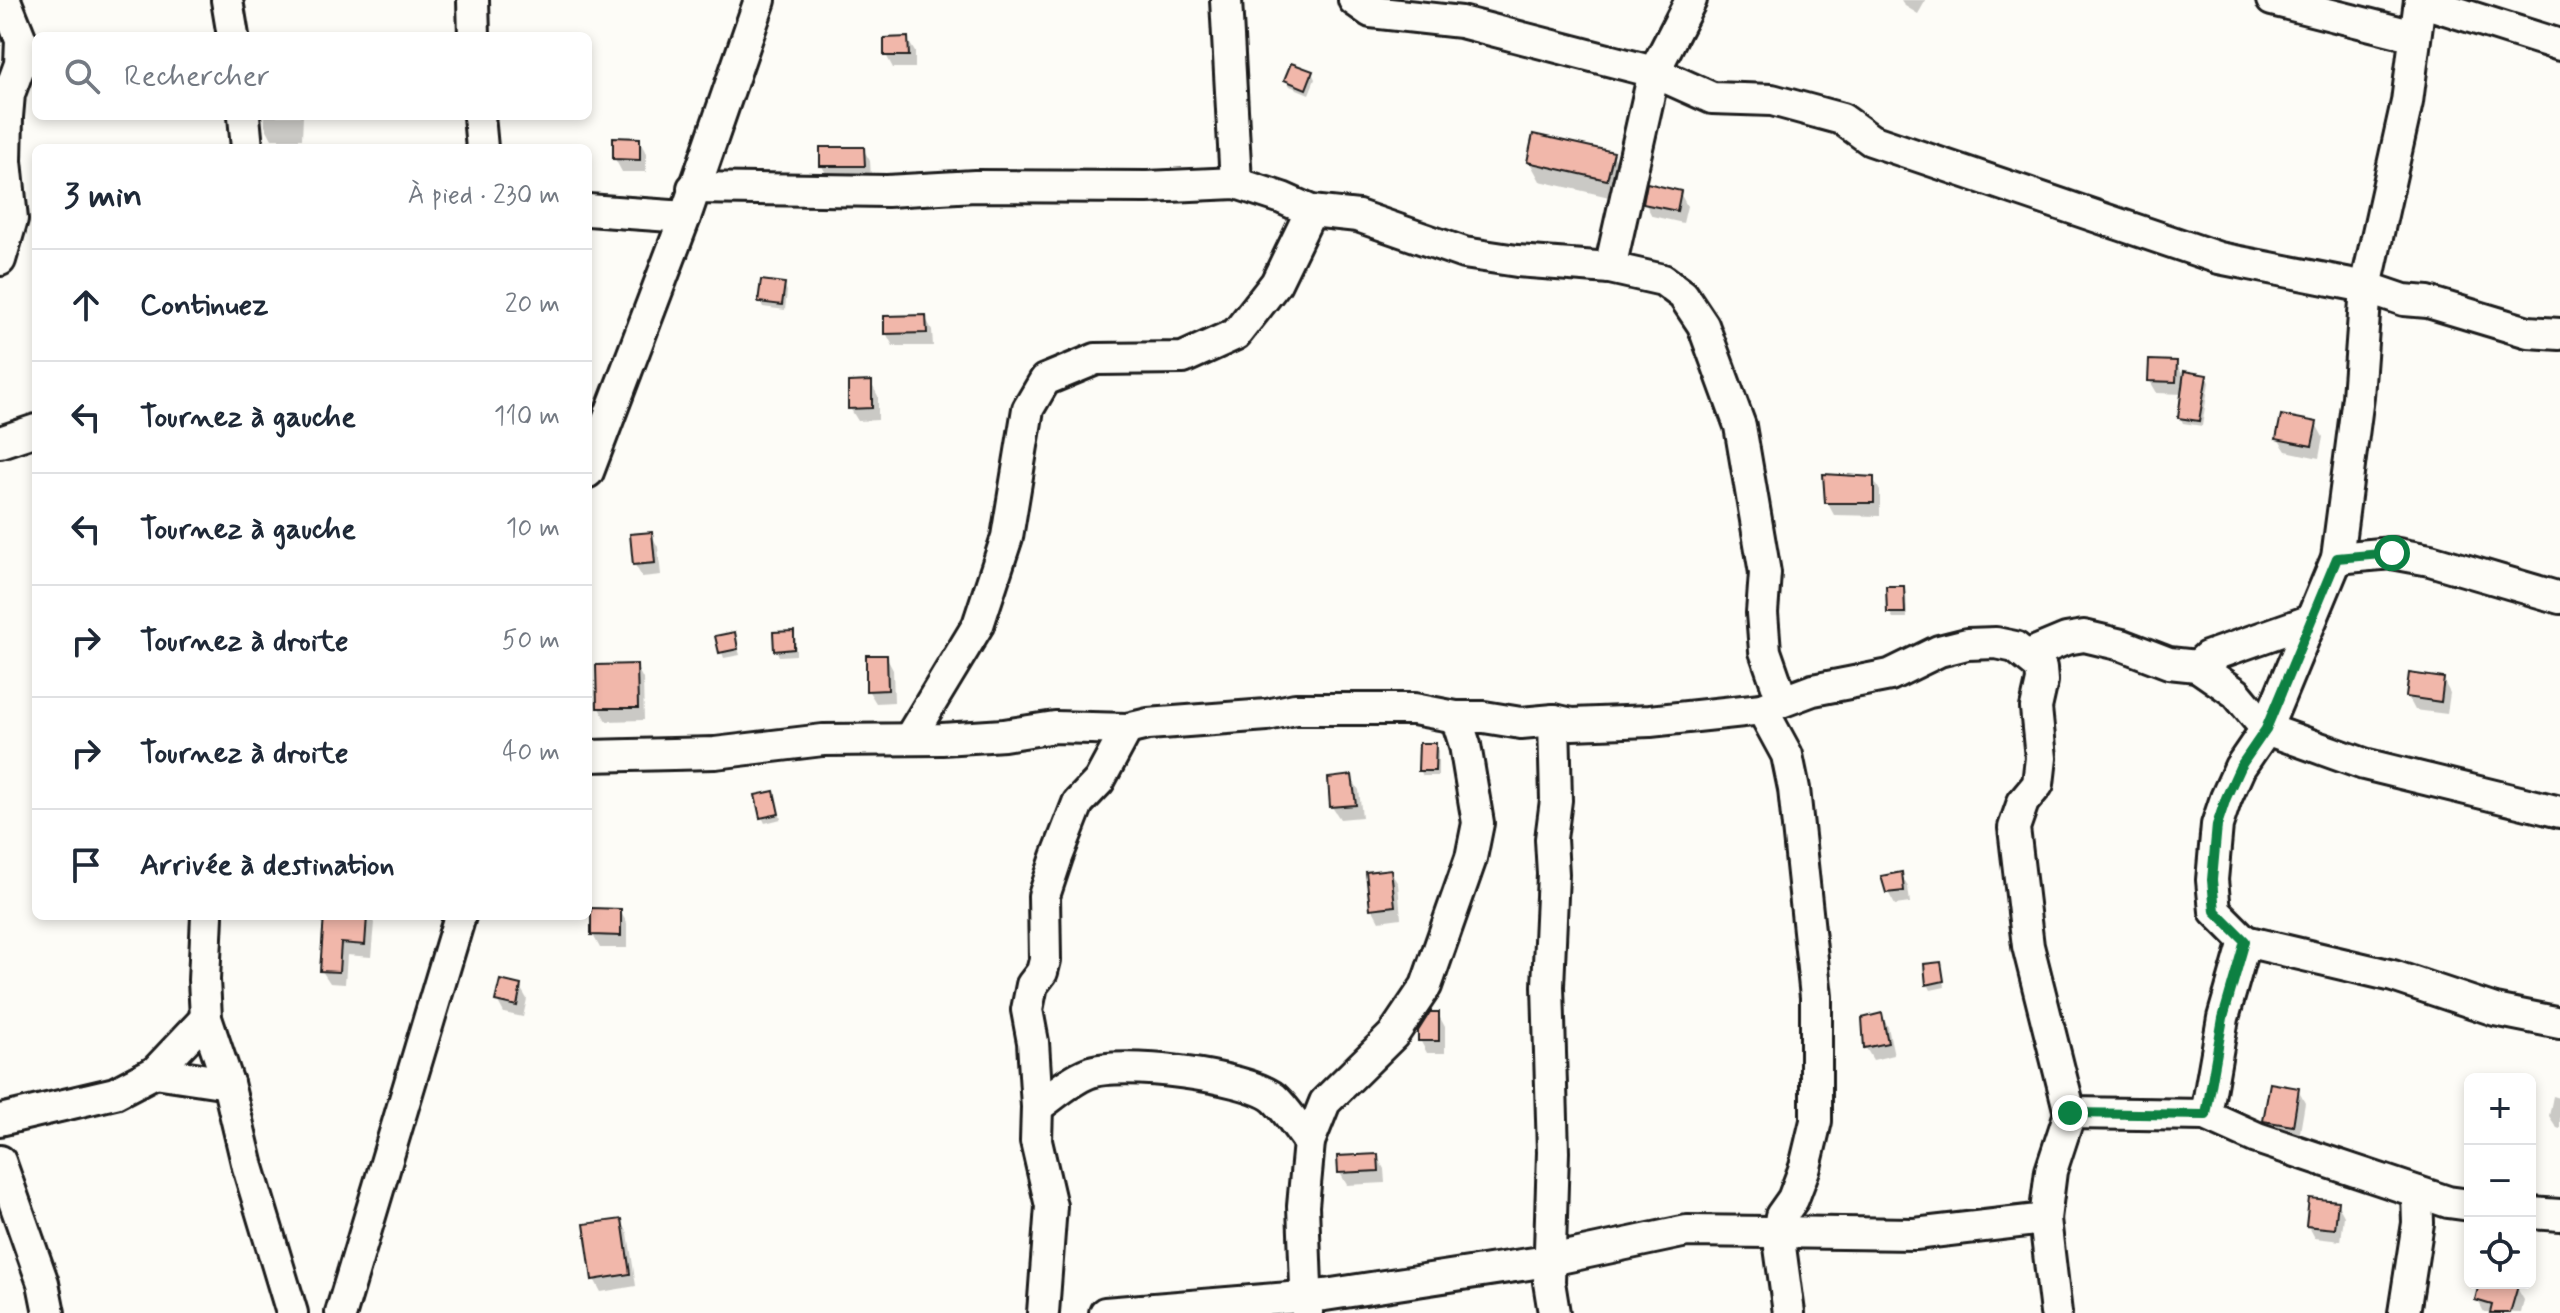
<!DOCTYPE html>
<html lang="fr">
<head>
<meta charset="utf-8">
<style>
	:root { --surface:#fff; --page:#f6f6f7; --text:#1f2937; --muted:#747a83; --line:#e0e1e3 }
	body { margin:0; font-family:Mynerve,sans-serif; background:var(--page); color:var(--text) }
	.controls { position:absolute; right:24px; bottom:24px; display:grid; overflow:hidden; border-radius:12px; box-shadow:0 4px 12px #0003 }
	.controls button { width:72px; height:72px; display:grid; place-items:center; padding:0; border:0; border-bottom:2px solid var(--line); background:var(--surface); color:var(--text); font:40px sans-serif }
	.stop { position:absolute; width:24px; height:24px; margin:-18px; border:6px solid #0b8043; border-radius:50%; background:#fff }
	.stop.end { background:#0b8043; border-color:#fff; box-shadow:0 2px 8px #0008 }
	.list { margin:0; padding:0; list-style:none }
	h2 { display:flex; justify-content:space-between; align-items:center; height:104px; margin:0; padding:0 32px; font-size:34px }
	h2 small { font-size:26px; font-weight:400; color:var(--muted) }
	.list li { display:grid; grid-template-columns:52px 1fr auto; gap:24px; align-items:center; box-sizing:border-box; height:112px; padding:0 32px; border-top:2px solid var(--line) }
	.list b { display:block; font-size:30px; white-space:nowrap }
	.list em { font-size:26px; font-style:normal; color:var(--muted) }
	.icon { flex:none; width:44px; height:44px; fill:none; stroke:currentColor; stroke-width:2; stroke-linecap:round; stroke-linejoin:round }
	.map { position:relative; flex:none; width:2560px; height:1313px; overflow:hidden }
	.search { position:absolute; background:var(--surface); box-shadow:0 4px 12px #0003; left:32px; top:32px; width:560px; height:88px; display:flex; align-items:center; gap:20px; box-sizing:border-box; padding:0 28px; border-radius:12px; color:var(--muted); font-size:30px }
	.panel { position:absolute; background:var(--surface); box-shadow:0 4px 12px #0003; left:32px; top:144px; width:560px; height:776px; border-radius:12px }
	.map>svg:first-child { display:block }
	.shadow { fill:#0003 }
	.building { fill:#f1b7aa; stroke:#1c1c1c; stroke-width:2 }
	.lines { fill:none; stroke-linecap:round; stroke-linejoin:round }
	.minor-casing { stroke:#1c1c1c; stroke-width:36 }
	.minor { stroke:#fdfcf7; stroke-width:30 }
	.route { stroke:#0b8043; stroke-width:10 }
</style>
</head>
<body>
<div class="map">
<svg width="2560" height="1313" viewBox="0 0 2560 1313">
	<rect width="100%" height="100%" fill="#fdfcf7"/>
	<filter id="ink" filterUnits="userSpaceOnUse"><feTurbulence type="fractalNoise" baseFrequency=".0125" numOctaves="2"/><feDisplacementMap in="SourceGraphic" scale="16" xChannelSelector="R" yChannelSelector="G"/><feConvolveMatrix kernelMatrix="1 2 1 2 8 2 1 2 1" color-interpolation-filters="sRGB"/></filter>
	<g filter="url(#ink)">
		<!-- shadow -->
		<g class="shadow">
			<path d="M1901 0H1926L1918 14 1905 6Z"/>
			<path d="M907 39 915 52V68H893L886 55Z"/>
			<path d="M1312 73 1315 79 1309 94 1290 86 1287 80Z"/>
			<path d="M265 116H303L302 139H272L265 126Z"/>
			<path d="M639 140 646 153V172H622L615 159Z"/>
			<path d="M863 149 870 161 871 178 829 179 822 166Z"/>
			<path d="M1612 154 1624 173 1618 199 1540 181 1529 161Z"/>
			<path d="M1680 193 1687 206 1683 223 1652 216 1645 203Z"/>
			<path d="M784 285 787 291 785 310 763 307 760 301Z"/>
			<path d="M925 317 932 330 933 346H893L886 333Z"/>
			<path d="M2176 363 2185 379 2206 377 2209 382 2202 426 2183 423 2180 417 2183 394 2157 393 2150 381Z"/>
			<path d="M871 383 878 396V420L858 421 850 408Z"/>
			<path d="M2316 424 2323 437 2319 458 2286 451 2278 439Z"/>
			<path d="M1873 478 1880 491V516L1834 515 1827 502Z"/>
			<path d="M651 534 658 547 661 575 642 577 635 565Z"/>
			<path d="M1903 588 1906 593 1907 618H1893L1889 612Z"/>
			<path d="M792 633 796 639V655L779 656 776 650Z"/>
			<path d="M734 634 740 655 724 658 717 638Z"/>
			<path d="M886 657 893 670 894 702 876 703 868 690Z"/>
			<path d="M636 666 643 679 644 720 606 721 599 708Z"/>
			<path d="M2443 680 2450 693 2447 714 2415 710 2408 697Z"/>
			<path d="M1435 745 1438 751V776H1423L1420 770Z"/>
			<path d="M1351 778 1359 790 1362 817 1340 819 1332 807Z"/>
			<path d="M773 793 781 819 765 823 762 817Z"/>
			<path d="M1390 871 1398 884 1401 918 1379 921 1372 908Z"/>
			<path d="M1901 875 1908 887 1910 903 1895 905 1888 892Z"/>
			<path d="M620 911 627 923V948H600L593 935Z"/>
			<path d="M326 916H370L374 923 371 957 347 955 345 984 330 983 322 971Z"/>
			<path d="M1939 964 1945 987 1931 990 1928 984Z"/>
			<path d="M520 987 527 999 523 1017 504 1013 497 1000Z"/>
			<path d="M1438 1014 1445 1027V1053H1427L1420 1040Z"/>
			<path d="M1881 1015 1888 1027 1894 1055 1873 1060 1866 1048 1864 1019Z"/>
			<path d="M2298 1090 2305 1103 2299 1138 2273 1133 2266 1121Z"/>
			<path d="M2553 1096 2560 1098V1129L2557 1128 2549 1116Z"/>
			<path d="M1377 1156 1384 1169 1385 1183 1347 1185 1340 1173Z"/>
			<path d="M2337 1203 2344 1216 2341 1241 2315 1238 2308 1225Z"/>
			<path d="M621 1221 628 1233 636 1286 601 1292 594 1279Z"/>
			<path d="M2481 1283H2501L2517 1288 2524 1300 2521 1313 2484 1312 2477 1299Z"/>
		</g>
		<!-- building -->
		<g class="building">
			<path d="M908 37 909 56H884V38Z"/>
			<path d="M1291 63 1313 71 1306 89 1284 80Z"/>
			<path d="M1533 134 1614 152 1607 180 1527 162Z"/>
			<path d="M613 137 640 138V160L613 159Z"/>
			<path d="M820 147H864L865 166H820Z"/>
			<path d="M1647 183 1681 191 1677 211 1643 204Z"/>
			<path d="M761 280 785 283 782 305 758 302Z"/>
			<path d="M926 315 927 333 884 334V316Z"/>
			<path d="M2149 360 2177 361 2176 382 2148 381Z"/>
			<path d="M2184 371 2207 375 2199 421 2178 418Z"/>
			<path d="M872 381V408L848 409V382Z"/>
			<path d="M2281 415 2317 422 2312 446 2276 439Z"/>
			<path d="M1823 474 1874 477V503H1825Z"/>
			<path d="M652 532 655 563 633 565 630 534Z"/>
			<path d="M1886 586H1904L1905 613H1887Z"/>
			<path d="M794 631V649L774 651 773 632Z"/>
			<path d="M735 632 738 649 719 653 715 636Z"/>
			<path d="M866 655H887L888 690 866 691Z"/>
			<path d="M637 664 638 708H597L596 665Z"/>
			<path d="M2409 673 2444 678 2441 702 2406 697Z"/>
			<path d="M1419 743H1436L1435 771H1418Z"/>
			<path d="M1352 775 1356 805 1330 807 1328 778Z"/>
			<path d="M774 791 779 814 760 818 755 795Z"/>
			<path d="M1391 869 1395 906 1370 909 1366 872Z"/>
			<path d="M1902 872 1904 891 1886 893 1881 876Z"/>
			<path d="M591 908 621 909V936L591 935Z"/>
			<path d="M324 916H367L365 945 341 943 339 972 320 971Z"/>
			<path d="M1941 962 1944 981 1926 985 1924 964Z"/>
			<path d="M500 980 521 985 517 1006 495 1001Z"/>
			<path d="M1430 1012H1439V1041H1418V1031Z"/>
			<path d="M1882 1013 1888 1043 1864 1048 1862 1018Z"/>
			<path d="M2270 1083 2299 1088 2293 1126 2263 1121Z"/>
			<path d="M1378 1154 1379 1171 1338 1173 1337 1156Z"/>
			<path d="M2309 1198 2338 1201 2335 1229 2306 1226Z"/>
			<path d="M622 1219 630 1274 592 1280 584 1224Z"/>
			<path d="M2479 1283H2508L2518 1286 2510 1313H2490L2492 1305 2475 1300Z"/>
		</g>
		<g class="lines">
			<!-- minor casing -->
			<g class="minor-casing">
				<g id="minor">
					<path d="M227 0 233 36"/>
					<path d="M473 0 474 36"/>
					<path d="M1226 0 1236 183"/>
					<path d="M1354 0 1371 12 1461 22 1654 72 1712 98 1772 100 1842 119 1871 140 2219 258 2366 287 2404 300 2428 302 2528 332 2560 334"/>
					<path d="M2272 0 2415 36"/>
					<path d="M2420 1 2560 45"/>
					<path d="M244 116 247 148"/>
					<path d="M479 116 482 148"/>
					<path d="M693 188 887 191 975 186 1147 187 1236 183 1282 198 1311 211 1358 216 1464 253 1517 261 1610 268 1663 280 1683 295 1703 325 1740 426 1765 573 1762 613 1765 651 1782 700"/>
					<path d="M588 210 685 217"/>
					<path d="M0 260 12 219 6 161 7 117 9 94 20 64 21 40 5 0"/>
					<path d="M1610 268 1654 72 1691 0"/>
					<path d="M0 442 36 430"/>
					<path d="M588 472 685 217 760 0"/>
					<path d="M2337 558 2392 553 2430 560 2560 598"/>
					<path d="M2028 655 2066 639 2084 636 2122 645 2169 663 2197 666 2207 657 2309 621"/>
					<path d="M2197 666 2236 693 2266 729 2364 764 2560 812"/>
					<path d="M1762 709 1787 755 1794 789 1816 997V1121L1805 1167 1793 1199 1781 1216 1778 1232 1789 1313"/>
					<path d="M909 739 978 625 1007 537 1028 409 1045 380 1096 359 1183 358 1236 334 1276 283 1311 211"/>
					<path d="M588 756 715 753 823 740 942 739 1004 735 1055 727 1127 729 1148 724 1267 715 1295 709H1414L1456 717H1484L1521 723 1554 720 1572 724 1650 721 1762 709 1813 690 1890 675 1939 651 1967 644 1996 643 2015 647 2041 668 2042 681 2036 708 2041 758 2038 784 2023 802 2014 828 2028 946 2070 1113"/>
					<path d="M207 916 204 980 206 1018 228 1083 248 1167 292 1313"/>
					<path d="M2245 941 2215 911 2212 880 2217 825 2226 798 2240 767 2266 729 2337 558 2358 397 2366 287 2407 102 2420 0"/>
					<path d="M155 1072 228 1083"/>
					<path d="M1037 1107C1053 1096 1070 1080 1088 1073 1120 1060 1247 1076 1274 1098 1287 1110 1298 1128 1309 1142"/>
					<path d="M2206 1115 2257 1138 2448 1202 2470 1205"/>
					<path d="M0 1120 115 1093 155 1072 206 1018"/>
					<path d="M0 1161 43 1283 49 1313"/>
					<path d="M2530 1213 2560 1215"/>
					<path d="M2045 1219 2056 1313"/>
					<path d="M341 1313 460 916"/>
					<path d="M1043 1313 1051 1206 1036 1141 1037 1107 1033 1042 1027 1010 1032 985 1042 972 1045 960 1044 896 1057 857 1078 803 1099 781 1127 729"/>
					<path d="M1105 1313 1325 1295 1541 1262 1687 1231 1915 1234 2045 1219 2051 1171 2070 1113 2206 1115 2223 1018 2245 941 2393 976 2495 1010 2560 1023"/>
					<path d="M1307 1313 1303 1206 1309 1142 1325 1102 1393 1035 1426 986 1471 858 1478 823 1465 745 1456 717"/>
					<path d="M1554 1313 1549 1282 1553 1152 1548 986 1553 874 1551 839 1556 800 1554 720"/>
					<path d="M2404 1313 2418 1223 2417 1192"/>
				</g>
			</g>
			<!-- minor -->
			<use href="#minor" class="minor"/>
		</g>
	</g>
	<g class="lines" filter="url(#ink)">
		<!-- route -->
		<path class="route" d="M2070 1113 2206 1115 2223 1018 2245 941 2215 911 2212 880 2217 825 2226 798 2240 767 2266 729 2337 558 2392 553"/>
	</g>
</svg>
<div class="controls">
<button>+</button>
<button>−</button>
<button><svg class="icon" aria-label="locate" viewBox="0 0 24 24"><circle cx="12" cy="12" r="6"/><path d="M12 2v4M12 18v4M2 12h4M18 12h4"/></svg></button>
</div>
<div class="stop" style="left:2392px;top:553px"></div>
<div class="stop end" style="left:2070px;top:1113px"></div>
<div class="search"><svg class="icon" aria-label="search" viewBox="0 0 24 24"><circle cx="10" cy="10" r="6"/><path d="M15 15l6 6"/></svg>Rechercher</div>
<section class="panel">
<h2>3 min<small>À pied · 230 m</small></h2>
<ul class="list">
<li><svg class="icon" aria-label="ahead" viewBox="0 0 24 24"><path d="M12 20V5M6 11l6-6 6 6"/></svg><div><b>Continuez</b></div><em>20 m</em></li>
<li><svg class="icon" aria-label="left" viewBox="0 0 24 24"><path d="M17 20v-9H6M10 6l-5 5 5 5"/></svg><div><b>Tournez à gauche</b></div><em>110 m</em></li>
<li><svg class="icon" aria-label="left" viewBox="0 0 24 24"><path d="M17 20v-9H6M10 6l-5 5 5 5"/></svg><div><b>Tournez à gauche</b></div><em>10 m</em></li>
<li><svg class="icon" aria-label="right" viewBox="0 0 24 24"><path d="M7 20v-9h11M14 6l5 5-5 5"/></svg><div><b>Tournez à droite</b></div><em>50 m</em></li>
<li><svg class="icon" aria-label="right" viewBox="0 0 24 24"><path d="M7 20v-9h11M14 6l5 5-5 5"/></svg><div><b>Tournez à droite</b></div><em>40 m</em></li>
<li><svg class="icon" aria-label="arrive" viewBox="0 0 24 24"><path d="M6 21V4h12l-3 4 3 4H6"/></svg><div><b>Arrivée à destination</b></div></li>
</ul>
</section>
</div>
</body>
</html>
